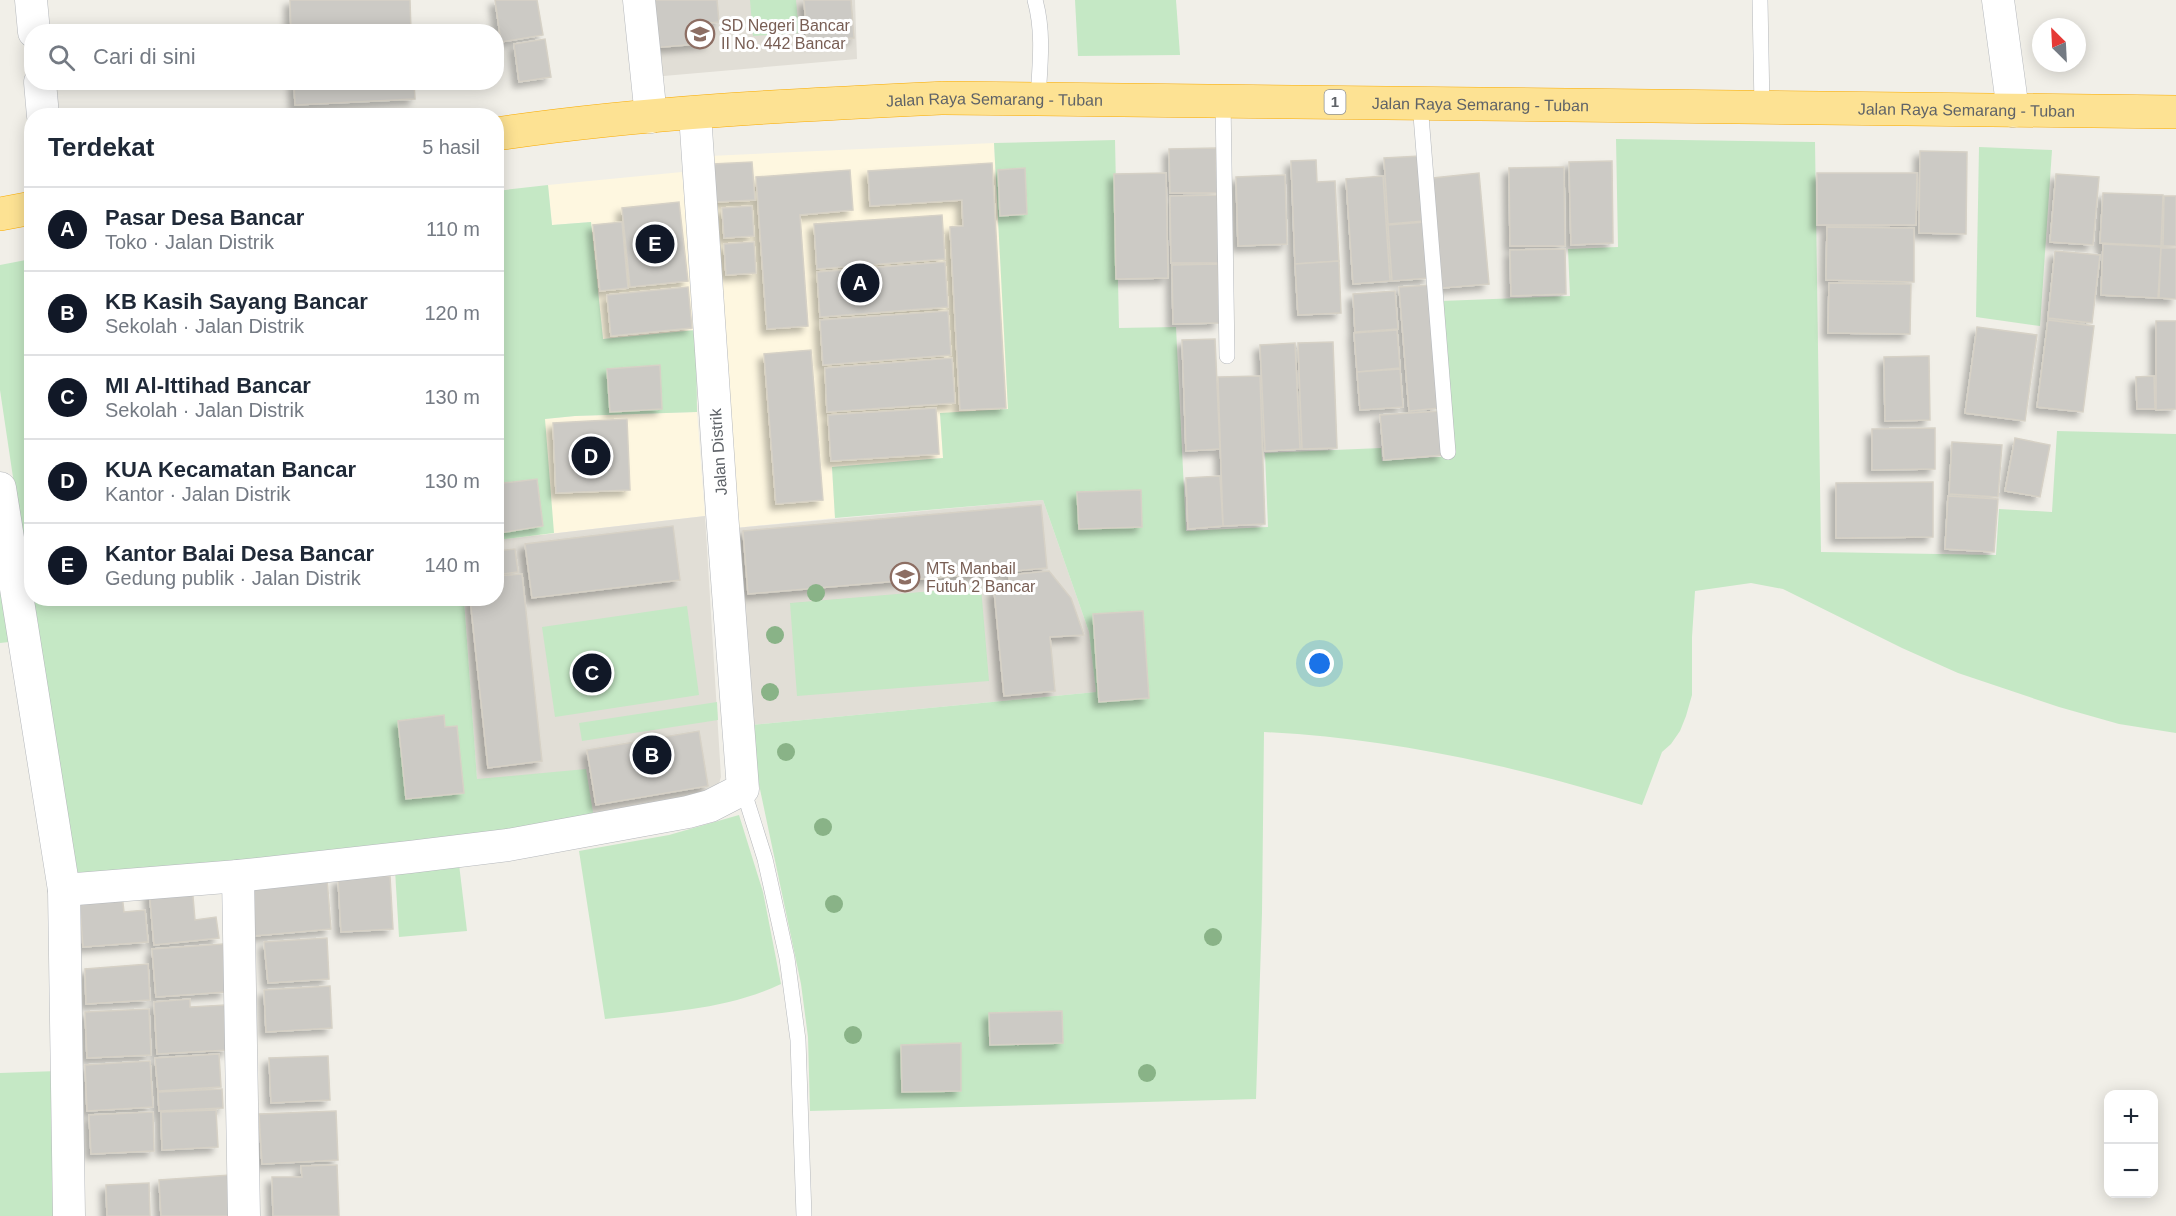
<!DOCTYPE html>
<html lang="id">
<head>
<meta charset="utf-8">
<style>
	:root { --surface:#fff; --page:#f6f6f7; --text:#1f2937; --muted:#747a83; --line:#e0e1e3; --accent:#111827 }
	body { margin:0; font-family:Arial,sans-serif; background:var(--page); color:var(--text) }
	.controls { position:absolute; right:18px; bottom:18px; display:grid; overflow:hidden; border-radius:12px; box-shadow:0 3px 15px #0003 }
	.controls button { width:54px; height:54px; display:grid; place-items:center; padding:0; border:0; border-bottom:2px solid var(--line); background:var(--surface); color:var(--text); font:30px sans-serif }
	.compass { position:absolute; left:2032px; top:18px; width:54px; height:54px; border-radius:50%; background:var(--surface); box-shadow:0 3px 15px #0003; rotate:336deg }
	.you { position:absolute; left:1320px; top:664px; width:21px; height:21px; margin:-15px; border:4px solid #fff; border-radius:50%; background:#1a73e8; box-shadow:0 0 0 9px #1a73e833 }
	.badge { display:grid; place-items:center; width:39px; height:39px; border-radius:50%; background:var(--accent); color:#fff; font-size:20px; font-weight:700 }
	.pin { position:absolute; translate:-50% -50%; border:3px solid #fff; box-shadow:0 2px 6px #0006 }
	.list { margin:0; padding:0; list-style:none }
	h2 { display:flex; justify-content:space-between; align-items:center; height:78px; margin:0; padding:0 24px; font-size:26px }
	h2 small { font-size:20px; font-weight:400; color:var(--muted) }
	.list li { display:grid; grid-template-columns:39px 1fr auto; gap:18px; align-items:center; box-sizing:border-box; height:84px; padding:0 24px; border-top:2px solid var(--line) }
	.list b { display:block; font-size:22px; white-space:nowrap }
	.list p { margin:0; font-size:20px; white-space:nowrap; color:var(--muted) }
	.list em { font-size:20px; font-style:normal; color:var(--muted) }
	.icon { flex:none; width:33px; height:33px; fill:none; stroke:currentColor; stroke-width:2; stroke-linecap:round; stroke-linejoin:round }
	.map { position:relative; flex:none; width:2176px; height:1216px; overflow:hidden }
	.search { position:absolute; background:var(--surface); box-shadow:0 3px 15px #0003; left:24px; top:24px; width:480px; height:66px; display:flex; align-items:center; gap:15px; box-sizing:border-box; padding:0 21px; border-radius:24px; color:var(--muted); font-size:22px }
	.panel { position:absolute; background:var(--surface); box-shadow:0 3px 15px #0003; left:24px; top:108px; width:480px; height:498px; border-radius:24px }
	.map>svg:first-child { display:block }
	.commercial { fill:#fef7e0 }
	.education { fill:#e1ded6 }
	.green { fill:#c5e8c5 }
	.building { fill:#cccac5; stroke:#d6d1c6; stroke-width:1.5; filter:url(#shadow) }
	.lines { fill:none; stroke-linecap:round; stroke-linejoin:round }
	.lane-casing { stroke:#b5b8bc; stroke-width:16 }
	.street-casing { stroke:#b5b8bc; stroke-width:33 }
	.highway-casing { stroke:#f9ab00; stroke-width:34 }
	.lane { stroke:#fff; stroke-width:15 }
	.street { stroke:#fff; stroke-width:32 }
	.highway { stroke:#fde293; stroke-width:33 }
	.tree { fill:#89b387 }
	.labels { text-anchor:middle; stroke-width:6; stroke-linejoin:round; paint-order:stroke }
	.shield { fill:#fff; stroke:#8f9295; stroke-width:1.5 }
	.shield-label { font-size:15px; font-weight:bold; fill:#5f6368 }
	.education-label { font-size:16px; fill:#785e54; stroke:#fff; text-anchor:start }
	.street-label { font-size:16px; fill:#5f6368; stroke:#fff }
</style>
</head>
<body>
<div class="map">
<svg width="2176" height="1216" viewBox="0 0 2176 1216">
	<defs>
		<filter id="shadow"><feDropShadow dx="-5.5" dy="5.5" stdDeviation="3" flood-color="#0004"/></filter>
	</defs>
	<rect width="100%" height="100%" fill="#f1efe8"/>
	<!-- commercial -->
	<g class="commercial">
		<path d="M994 143 1008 409 940 414 943 458 832 467 835 518 735 528 709 156Z"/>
		<path d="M682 172 696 330 603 339 591 222 552 225 548 185Z"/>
		<path d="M697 412 705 516 497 540 496 424 575 416Z"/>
	</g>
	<!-- education -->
	<g class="education">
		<path d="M644 0H855L857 59 652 77Z"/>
		<path d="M1043 500 1089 632 1096 692 751 725 735 528Z"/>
		<path d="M705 516 721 777 717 790 481 838 464 599 496 598 497 540Z"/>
	</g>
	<!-- green -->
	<g class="green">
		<path d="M750 0H796L799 33 753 36Z"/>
		<path d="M1075 0H1176L1180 55 1078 56Z"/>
		<path d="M1616 139 1815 142 1821 552 1996 555 1999 509 2052 512 2057 431 2176 434V733L2119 724 2059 707 1958 673 1902 648 1783 589 1751 583 1695 591 1692 637V695L1686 716 1680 731 1671 744 1662 752 1642 805C1519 767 1393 738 1264 732L1262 913 1256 1099 810 1111 808 1037 801 984 757 775 751 725 1096 692 1089 632 1043 500 835 518 832 467 943 458 940 413 1008 409 994 143 1115 140 1119 328 1176 327 1186 531 1268 527 1265 453 1381 448 1382 461 1453 456 1441 301 1570 296 1568 249 1618 247Z"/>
		<path d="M1979 147 2052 150 2040 326 1976 317Z"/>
		<path d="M548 185 552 225 591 222 603 339 696 330 697 412 575 416 545 419 554 533 497 540 496 191Z"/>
		<path d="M31 259V598L0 390V265Z"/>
		<path d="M0 586 9 642 0 643Z"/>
		<path d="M981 587 989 681 797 696 790 603Z"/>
		<path d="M32 599H464L477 779 586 769 594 819 481 838 74 877Z"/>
		<path d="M687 606 699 695 555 717 542 627Z"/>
		<path d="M717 702 718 720 582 741 579 723Z"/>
		<path d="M739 815 763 892 781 984C727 1010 665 1012 605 1019L579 851 669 835Z"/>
		<path d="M459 864 467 931 399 937 395 870Z"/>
		<path d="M58 1071 61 1216H0V1073Z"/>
	</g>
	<!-- building -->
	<g class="building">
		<path d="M290 0H410L411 32H291Z"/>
		<path d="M495 0H537L543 35 501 42Z"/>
		<path d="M647 0H717L719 22 709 23 710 43 651 48Z"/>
		<path d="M804 0H851L854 38 807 41Z"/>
		<path d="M545 39 551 77 519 82 514 44Z"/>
		<path d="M294 82H414L415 99 295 105Z"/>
		<path d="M1216 148 1217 193H1170L1169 149Z"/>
		<path d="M1920 151 1967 152 1966 234 1919 233Z"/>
		<path d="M1420 156 1424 221 1388 224 1384 158Z"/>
		<path d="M1316 160 1317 182 1335 181 1339 261 1295 264 1291 161Z"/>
		<path d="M1612 161 1613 243 1571 245 1569 162Z"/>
		<path d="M752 162 755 200 715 202 713 164Z"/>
		<path d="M992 163 1006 408 960 410 950 227 963 226 962 200 870 206 868 171Z"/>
		<path d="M1564 167 1565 246H1510L1509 168Z"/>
		<path d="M1025 168 1027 214 1000 216 998 170Z"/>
		<path d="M850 170 853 210 800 215 808 326 767 329 756 177Z"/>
		<path d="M1166 173 1168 278 1116 279 1114 174Z"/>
		<path d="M1479 173 1489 284 1442 288 1433 178Z"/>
		<path d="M1817 173H1917L1916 225H1817Z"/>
		<path d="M2056 174 2099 177 2093 245 2050 242Z"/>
		<path d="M1285 175 1287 244 1238 246 1236 177Z"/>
		<path d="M1383 176 1390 281 1353 284 1346 179Z"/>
		<path d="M2103 193 2163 195 2161 246 2100 243Z"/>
		<path d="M1217 195 1219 263H1171L1170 196Z"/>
		<path d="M2164 196H2176V246H2163Z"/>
		<path d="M679 202 688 281 630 287 622 208Z"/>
		<path d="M752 206 754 236 724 238 722 208Z"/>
		<path d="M942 215 945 259 817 269 814 224Z"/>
		<path d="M622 222 628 288 600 291 593 225Z"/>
		<path d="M1425 222 1429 278 1392 281 1388 225Z"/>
		<path d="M1827 227 1914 228V282L1826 280Z"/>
		<path d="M754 242 756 273 726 275 724 244Z"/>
		<path d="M2103 244 2161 247 2158 298 2101 295Z"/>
		<path d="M2161 248H2176V299L2159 298Z"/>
		<path d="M1565 249 1566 294 1511 296 1510 250Z"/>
		<path d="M2055 251 2100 255 2092 323 2048 318Z"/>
		<path d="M1339 261 1341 313 1298 315 1295 264Z"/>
		<path d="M945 262 948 307 820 317 817 272Z"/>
		<path d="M1218 264 1219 323 1173 324 1172 265Z"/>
		<path d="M1829 283 1911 284 1910 334 1828 333Z"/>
		<path d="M1431 285 1440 408 1409 411 1399 287Z"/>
		<path d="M688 287 692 328 611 336 607 295Z"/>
		<path d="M1395 291 1398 329 1355 332 1353 294Z"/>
		<path d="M948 311 951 355 823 365 820 320Z"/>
		<path d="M2048 320 2094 326 2083 412 2037 407Z"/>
		<path d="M2156 321H2176V409L2156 410Z"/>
		<path d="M1977 327 2037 335 2025 421 1965 413Z"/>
		<path d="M1397 330 1400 368 1357 372 1354 333Z"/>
		<path d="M1215 339 1220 449 1186 451 1182 340Z"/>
		<path d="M1333 342 1337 448 1302 449 1298 343Z"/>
		<path d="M1295 343 1300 449 1265 451 1260 345Z"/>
		<path d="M811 350 823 500 776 504 764 354Z"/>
		<path d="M1929 356 1930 420 1885 421 1884 357Z"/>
		<path d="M952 358 955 403 827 412 825 368Z"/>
		<path d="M660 365 662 409 610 412 607 369Z"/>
		<path d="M1400 369 1403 407 1360 410 1357 372Z"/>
		<path d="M1260 376 1265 524 1223 526 1218 377Z"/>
		<path d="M2154 376 2155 409H2137L2136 377Z"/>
		<path d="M936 408 939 454 831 461 828 415Z"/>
		<path d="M1440 411 1443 455 1384 460 1380 415Z"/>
		<path d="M627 419 630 490 556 493 553 423Z"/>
		<path d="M1935 428V469L1872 470V429Z"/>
		<path d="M2015 438 2050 445 2040 497 2005 491Z"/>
		<path d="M1952 442 2002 445 1998 497 1949 494Z"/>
		<path d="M1220 476 1223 526 1188 529 1186 478Z"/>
		<path d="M537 479 543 526 500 533 496 506V484Z"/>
		<path d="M1933 482V537L1836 538V483Z"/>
		<path d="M1141 490 1142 527 1079 529 1077 492Z"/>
		<path d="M1948 496 1998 499 1994 552 1945 549Z"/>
		<path d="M1041 505 1047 568 748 594 743 531Z"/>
		<path d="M673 526 680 580 532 598 525 544Z"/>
		<path d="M515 549 518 572 496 575V551Z"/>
		<path d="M1049 571 1071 598 1084 635 1050 637 1055 691 1004 696 994 590 1010 588 1009 575Z"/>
		<path d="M522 574 542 761 488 768 470 598H496V576Z"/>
		<path d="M1143 611 1149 698 1099 702 1093 614Z"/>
		<path d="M444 715 445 727 457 726 464 793 406 799 398 721Z"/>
		<path d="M699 731 708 786 596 805 587 750Z"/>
		<path d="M390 876 393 929 341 932 338 879Z"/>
		<path d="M327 878 331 929 254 936 250 885Z"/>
		<path d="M192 885 195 920 216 917 219 938 154 945 149 889Z"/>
		<path d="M122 894 124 912 145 910 148 942 83 947 79 897Z"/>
		<path d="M327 938 329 979 268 983 264 942Z"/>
		<path d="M223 944 226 992 156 997 152 949Z"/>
		<path d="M148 964 150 1000 86 1004 85 969Z"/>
		<path d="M330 986 332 1028 266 1032 264 990Z"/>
		<path d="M190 999V1007L225 1005 228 1050 157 1054 154 1002Z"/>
		<path d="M149 1009 151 1055 87 1058 85 1012Z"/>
		<path d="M1062 1011 1063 1043 990 1045 989 1013Z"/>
		<path d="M961 1043V1091L902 1092 901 1045Z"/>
		<path d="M219 1054 221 1087 158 1091 155 1058Z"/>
		<path d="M328 1056 330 1100 271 1103 269 1058Z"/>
		<path d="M150 1061 153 1107 87 1111 85 1065Z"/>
		<path d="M222 1089 223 1108 159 1111 158 1092Z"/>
		<path d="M216 1110 218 1147 162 1150 161 1112Z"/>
		<path d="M336 1111 338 1160 262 1164 259 1114Z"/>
		<path d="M153 1112 154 1151 91 1154 89 1115Z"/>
		<path d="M337 1165 339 1216H273L272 1177H302L301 1166Z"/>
		<path d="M230 1175 233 1216H161L159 1180Z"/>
		<path d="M149 1183 150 1216H107L106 1185Z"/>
	</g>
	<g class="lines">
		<!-- lane casing -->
		<g class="lane-casing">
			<g id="lane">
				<path d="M1035 0C1044 32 1040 65 1038 98"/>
				<path d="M1760 0 1762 107"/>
				<path d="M1223 100 1227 356"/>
				<path d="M1420 103 1448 452"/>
				<path d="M743 789 765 859 787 958 798 1040 804 1216"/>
			</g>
		</g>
		<!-- street casing -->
		<g class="street-casing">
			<g id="street">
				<path d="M31 0 34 32"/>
				<path d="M639 0 651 117"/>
				<path d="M1998 0 2013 111"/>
				<path d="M40 82 43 116"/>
				<path d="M0 488 64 890 69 1216"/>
				<path d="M238 876 244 1216"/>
				<path d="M64 890 238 876 410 857 508 845 688 812 710 806 743 789 722 513 695 114"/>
			</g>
		</g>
		<!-- highway casing -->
		<g class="highway-casing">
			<g id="highway">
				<path id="s1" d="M496 134C644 112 795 105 944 98L2176 112"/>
				<path d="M0 214 32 208"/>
			</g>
		</g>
		<!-- lane -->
		<use href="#lane" class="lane"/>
		<!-- street -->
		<use href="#street" class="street"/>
		<!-- highway -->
		<use href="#highway" class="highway"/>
	</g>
	<!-- trees -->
	<g class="tree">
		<circle cx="816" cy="593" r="9"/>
		<circle cx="775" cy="635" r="9"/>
		<circle cx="770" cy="692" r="9"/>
		<circle cx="786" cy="752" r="9"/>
		<circle cx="823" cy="827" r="9"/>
		<circle cx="834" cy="904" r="9"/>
		<circle cx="1213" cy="937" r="9"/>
		<circle cx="853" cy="1035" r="9"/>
		<circle cx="1147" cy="1073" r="9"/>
	</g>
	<!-- icons -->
	<defs>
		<g id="school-ring" transform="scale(1.5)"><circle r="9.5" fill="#fff" stroke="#8d6e63" stroke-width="1.5"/><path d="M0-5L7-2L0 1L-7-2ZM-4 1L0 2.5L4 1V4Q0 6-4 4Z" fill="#8d6e63"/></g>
	</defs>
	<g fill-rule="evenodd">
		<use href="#school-ring" x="700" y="34"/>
		<use href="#school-ring" x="905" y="577"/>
	</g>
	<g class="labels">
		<!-- shield labels -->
		<rect class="shield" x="1324.5" y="90" width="21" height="24" rx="4.5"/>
		<g class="shield-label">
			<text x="1335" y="107">1</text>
		</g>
		<!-- education labels -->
		<g class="education-label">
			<text x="721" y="31">SD Negeri Bancar<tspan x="721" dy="18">II No. 442 Bancar</tspan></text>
			<text x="926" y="574">MTs Manbail<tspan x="926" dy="18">Futuh 2 Bancar</tspan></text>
		</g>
		<!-- street labels -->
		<g class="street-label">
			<text dy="6" stroke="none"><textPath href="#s1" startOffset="500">Jalan Raya Semarang - Tuban</textPath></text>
			<text dy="6" stroke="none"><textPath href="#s1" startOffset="986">Jalan Raya Semarang - Tuban</textPath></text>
			<text dy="6" stroke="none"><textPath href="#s1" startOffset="1472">Jalan Raya Semarang - Tuban</textPath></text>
			<text transform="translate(718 452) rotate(-94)" y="6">Jalan Distrik</text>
		</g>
	</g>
</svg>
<div class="controls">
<button>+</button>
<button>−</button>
</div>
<svg class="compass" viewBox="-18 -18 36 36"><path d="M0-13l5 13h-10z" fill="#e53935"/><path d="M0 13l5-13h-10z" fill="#747a83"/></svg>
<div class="you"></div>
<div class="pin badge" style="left:860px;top:283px">A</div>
<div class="pin badge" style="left:652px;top:755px">B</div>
<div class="pin badge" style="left:592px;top:673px">C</div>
<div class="pin badge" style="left:591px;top:456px">D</div>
<div class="pin badge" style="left:655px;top:244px">E</div>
<div class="search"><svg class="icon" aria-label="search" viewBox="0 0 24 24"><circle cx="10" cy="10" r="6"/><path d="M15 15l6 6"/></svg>Cari di sini</div>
<section class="panel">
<h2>Terdekat<small>5 hasil</small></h2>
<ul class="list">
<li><span class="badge">A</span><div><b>Pasar Desa Bancar</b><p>Toko · Jalan Distrik</p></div><em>110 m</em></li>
<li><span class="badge">B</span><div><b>KB Kasih Sayang Bancar</b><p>Sekolah · Jalan Distrik</p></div><em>120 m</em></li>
<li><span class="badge">C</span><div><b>MI Al-Ittihad Bancar</b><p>Sekolah · Jalan Distrik</p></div><em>130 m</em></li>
<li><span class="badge">D</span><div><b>KUA Kecamatan Bancar</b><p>Kantor · Jalan Distrik</p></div><em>130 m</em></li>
<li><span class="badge">E</span><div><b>Kantor Balai Desa Bancar</b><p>Gedung publik · Jalan Distrik</p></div><em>140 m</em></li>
</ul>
</section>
</div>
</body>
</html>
